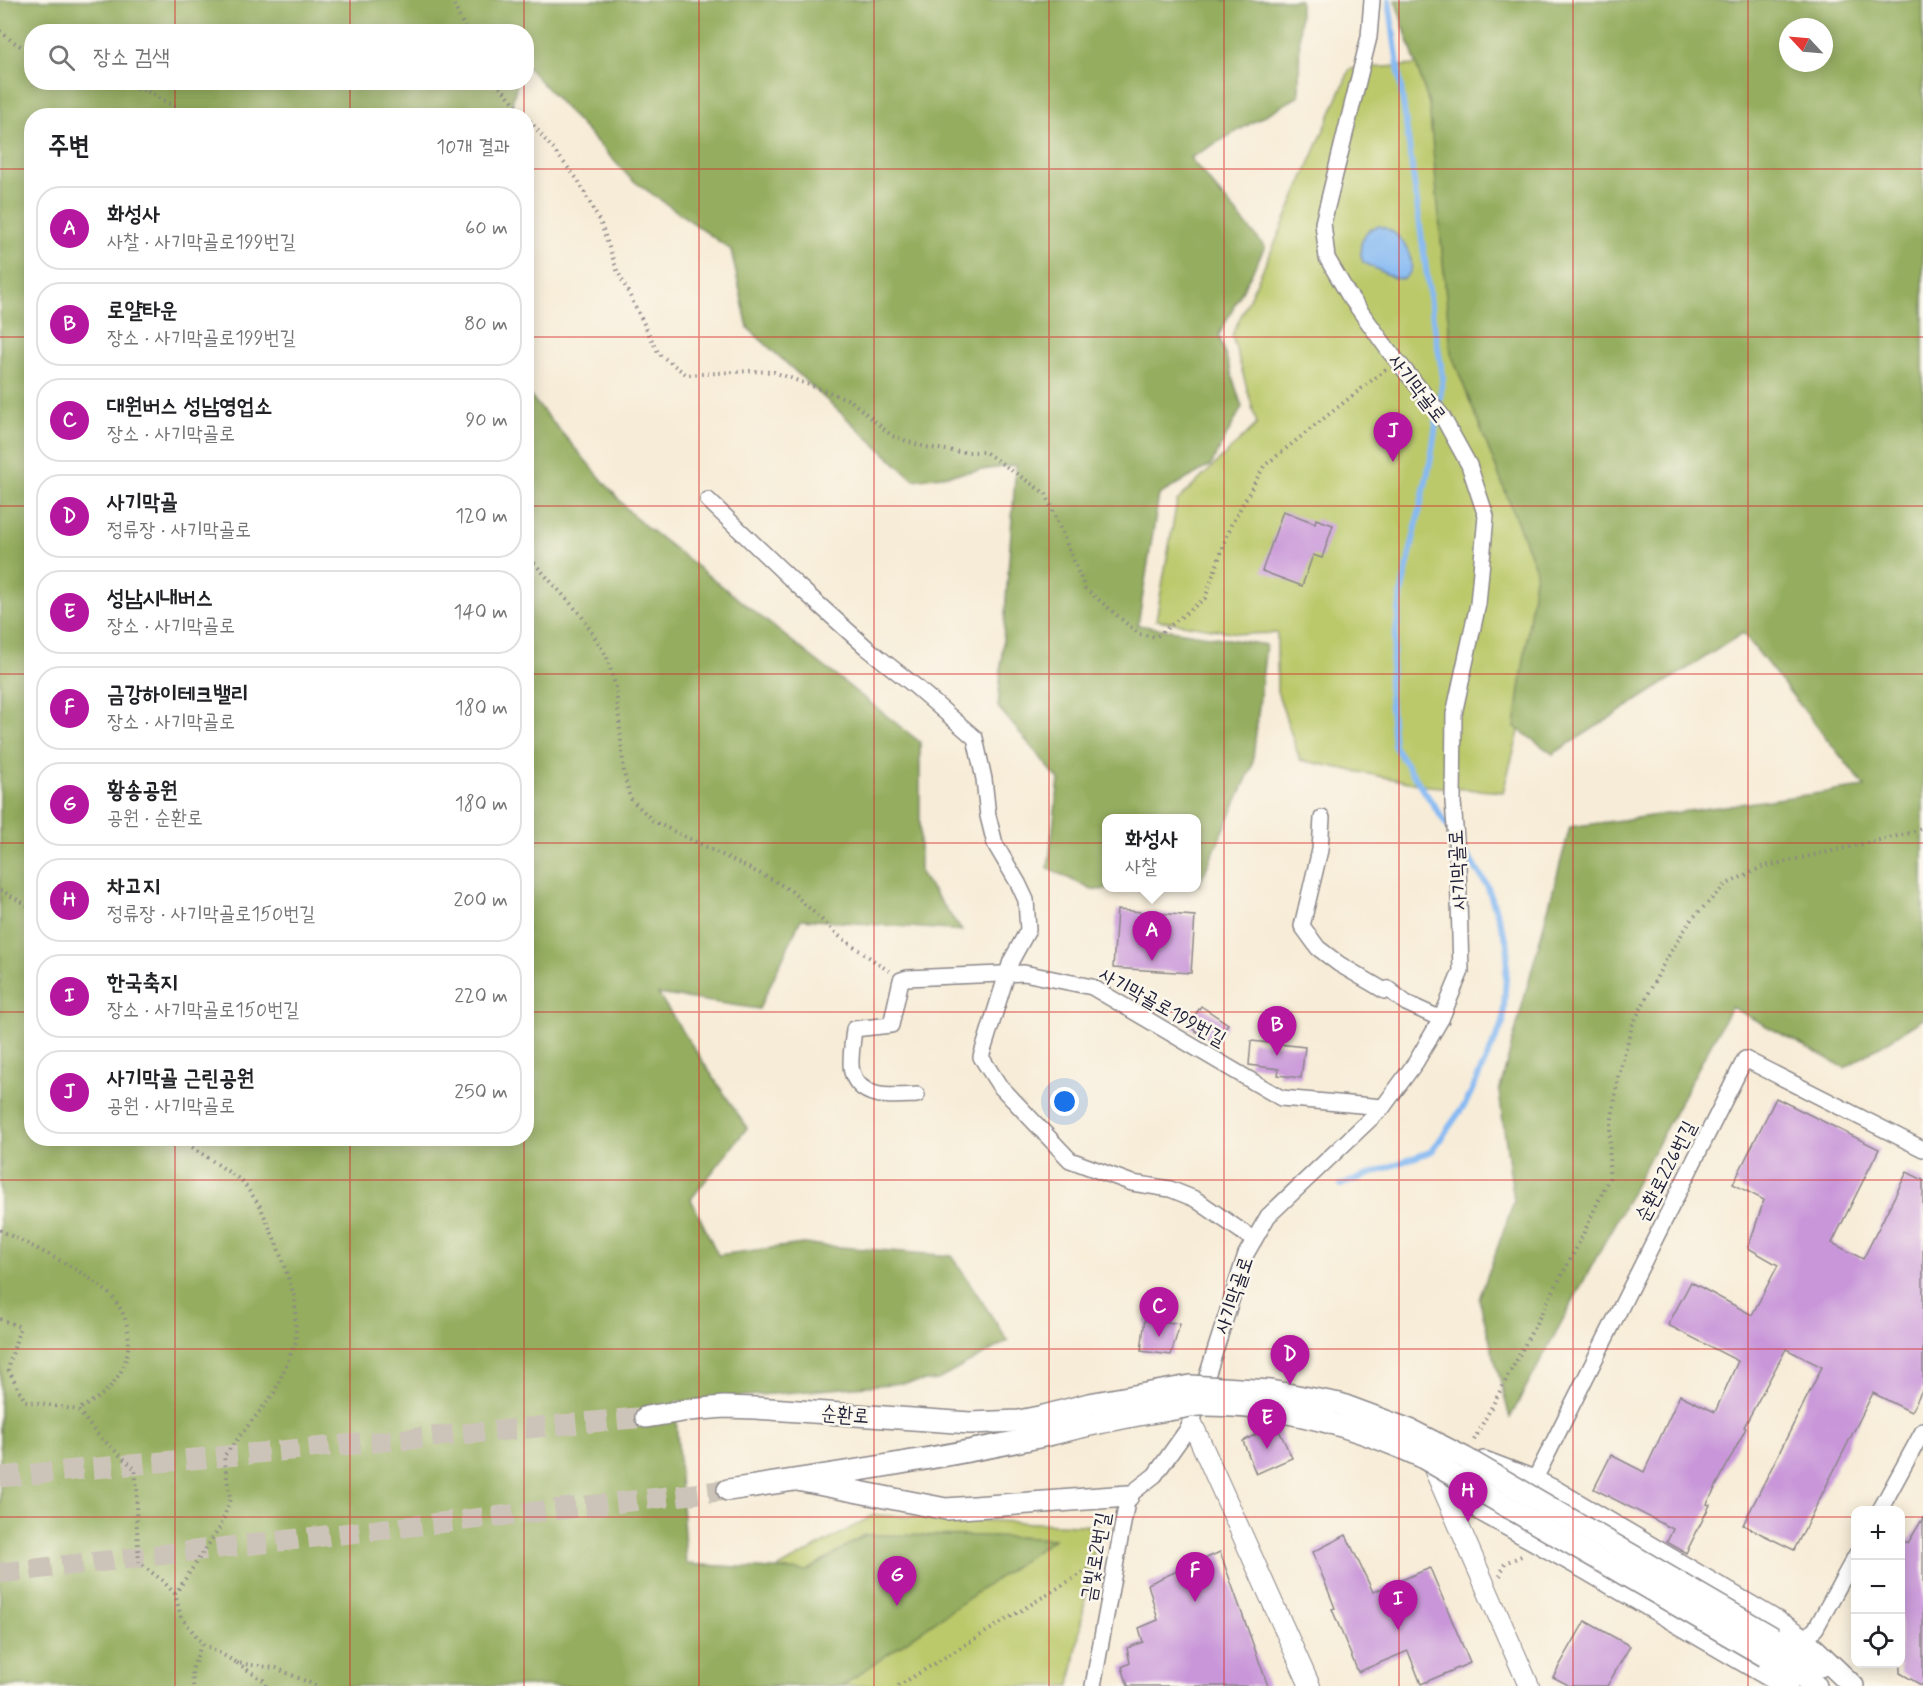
<!DOCTYPE html>
<html lang="ko">
<head>
<meta charset="utf-8">
<style>
	:root { --surface:#fff; --page:#f6f6f6; --text:#202124; --muted:#757577; --line:#e0e0e0; --accent:#b5179e }
	body { margin:0; font-family:Mynerve,"Poor Story",sans-serif; background:var(--page); color:var(--text) }
	.controls { position:absolute; right:18px; bottom:18px; display:grid; overflow:hidden; border-radius:12px; box-shadow:0 3px 15px #0003 }
	.controls button { width:54px; height:54px; display:grid; place-items:center; padding:0; border:0; border-bottom:2px solid var(--line); background:var(--surface); color:var(--text); font:30px sans-serif }
	.compass { position:absolute; left:1779px; top:18px; width:54px; height:54px; border-radius:50%; background:var(--surface); box-shadow:0 3px 15px #0003; rotate:296deg }
	.you { position:absolute; left:1065px; top:1102px; width:21px; height:21px; margin:-15px; border:4px solid #fff; border-radius:50%; background:#1a73e8; box-shadow:0 0 0 9px #1a73e833 }
	.badge { display:grid; place-items:center; width:39px; height:39px; border-radius:50%; background:var(--accent); color:#fff; font-size:20px; font-weight:700 }
	.pin { position:absolute; translate:-50% -50px; filter:drop-shadow(0 2px 3px #0008) }
	.pin::after { content:''; position:absolute; top:32px; width:21px; height:18px; background:inherit; clip-path:polygon(0 0,100% 0,50% 100%) }
	.popup { position:absolute; left:1102px; top:814px; width:99px; height:78px; box-sizing:border-box; display:grid; place-content:center; border-radius:12px; background:var(--surface); filter:drop-shadow(0 2px 4px #0005); font-size:20px; white-space:nowrap; color:var(--muted) }
	.popup b { font-size:22px; color:var(--text) }
	.popup::after { content:''; position:absolute; left:50%; top:100%; margin-left:-12px; border:12px solid transparent; border-top-color:var(--surface) }
	.list { margin:0; padding:0; list-style:none }
	h2 { display:flex; justify-content:space-between; align-items:center; height:78px; margin:0; padding:0 24px; font-size:26px }
	h2 small { font-size:20px; font-weight:400; color:var(--muted) }
	.list li { display:grid; grid-template-columns:39px 1fr auto; gap:18px; align-items:center; box-sizing:border-box; height:84px; margin:0 12px 12px; padding:0 12px; border:2px solid var(--line); border-radius:24px }
	.list b { display:block; font-size:22px; white-space:nowrap }
	.list p { margin:0; font-size:20px; white-space:nowrap; color:var(--muted) }
	.list em { font-size:20px; font-style:normal; color:var(--muted) }
	.icon { flex:none; width:33px; height:33px; fill:none; stroke:currentColor; stroke-width:2; stroke-linecap:round; stroke-linejoin:round }
	.map { position:relative; flex:none; width:1923px; height:1686px; overflow:hidden }
	.search { position:absolute; background:var(--surface); box-shadow:0 3px 15px #0003; left:24px; top:24px; width:510px; height:66px; display:flex; align-items:center; gap:15px; box-sizing:border-box; padding:0 21px; border-radius:24px; color:var(--muted); font-size:22px }
	.panel { position:absolute; background:var(--surface); box-shadow:0 3px 15px #0003; left:24px; top:108px; width:510px; height:1038px; border-radius:24px }
	.map>svg:first-child { display:block }
	.green { fill:#bbc96b; stroke:#6e7653; stroke-width:1.5 }
	.forest { fill:#94ad5f; stroke:#5b684d; stroke-width:1.5; fill-rule:evenodd }
	.water { fill:#85b9f3; stroke:#546e97; stroke-width:1.5 }
	.lines { fill:none; stroke-linecap:round; stroke-linejoin:round }
	.stream { stroke:#85b9f3; stroke-width:6 }
	.building { fill:#c997d9 }
	.secondary-tunnel { stroke:#ccc4b8; stroke-width:21; stroke-dasharray:21 10; stroke-linecap:butt }
	.minor-casing { stroke:#8c8789; stroke-width:18 }
	.tertiary-casing { stroke:#8c8789; stroke-width:22 }
	.secondary-casing { stroke:#8c8789; stroke-width:24 }
	.path { stroke:#8c8789; stroke-width:4; stroke-dasharray:1.5 4.5; stroke-linecap:butt }
	.minor { stroke:#fff; stroke-width:15 }
	.tertiary { stroke:#fff; stroke-width:20 }
	.secondary { stroke:#fff; stroke-width:21 }
	.secondary-bridge-casing { stroke:#8c8789; stroke-width:24; stroke-linecap:butt }
	.secondary-bridge { stroke:#fff; stroke-width:21 }
	.grid { fill:none; stroke:#d62828; stroke-width:1.5; stroke-opacity:0.55 }
	.labels { text-anchor:middle; stroke-width:5; stroke-linejoin:round; paint-order:stroke }
	.street-label { font-size:20px; fill:#22223b; stroke:#fbf7ec }
</style>
</head>
<body>
<div class="map">
<svg width="1923" height="1686" viewBox="0 0 1923 1686">
	<rect width="100%" height="100%" fill="#fbf7ec"/>
	<filter id="ink" filterUnits="userSpaceOnUse"><feTurbulence type="fractalNoise" baseFrequency=".0167" numOctaves="2"/><feDisplacementMap in="SourceGraphic" scale="12" xChannelSelector="R" yChannelSelector="G"/><feConvolveMatrix kernelMatrix="1 2 1 2 8 2 1 2 1" color-interpolation-filters="sRGB"/></filter>
	<filter id="wash" filterUnits="userSpaceOnUse"><feTurbulence type="fractalNoise" baseFrequency=".008" numOctaves="4" result="noise"/><feDisplacementMap in="SourceGraphic" scale="24" xChannelSelector="R" yChannelSelector="G"/><feGaussianBlur stdDeviation="1.35" result="paint"/><feColorMatrix in="noise" values="0 0 0 0 0 0 0 0 0 0 0 0 0 0 0 0 0 1.4 0 .05"/><feComposite in="paint" operator="in"/></filter>
	<g filter="url(#wash)">
		<rect width="100%" height="100%" fill="#f7ecd7"/>
		<!-- green -->
		<g class="green">
			<path d="M1452 63 1580 502 1503 792 1428 786 1300 760 1277 691V633L1243 634 1156 620 1177 501 1257 424 1232 335 1276 241 1350 69Z"/>
			<path d="M874 1515 1098 1526 1070 1686H567Z"/>
		</g>
		<!-- forest -->
		<g class="forest">
			<path d="M0 0H1300L1299 96 1190 158 1265 247 1219 335 1242 407 1211 465 1159 495 1138 625 1266 645 1252 767 1199 885H1197V818H1107V888H1142L1092 890 1048 868 1059 780 998 707 1016 465 914 480 748 328 731 250 631 179 527 67 526 32H32V82L517 83 509 115 32 116V1138H526L527 392 634 517 920 742V873L962 931 801 919 759 1009 658 994 747 1128 691 1199 718 1255 803 1244 952 1256 1008 1341 938 1380 675 1402 686 1564 807 1571 864 1535 995 1536 1054 1539 842 1686H0Z"/>
			<path d="M1395 0H1923V1019L1845 1068 1731 1007 1510 1418 1479 1299 1514 1201 1499 1092 1570 827 1865 787 1743 633 1553 754 1515 727 1536 570 1451 353 1429 104ZM1788 27H1824V63H1788Z"/>
		</g>
		<!-- water -->
		<path class="water" d="M1379 226C1398 230 1414 251 1411 271L1404 279 1394 278 1363 262C1357 248 1362 229 1379 226Z"/>
		<g class="lines">
			<!-- stream -->
			<g class="stream">
				<path d="M1389 0 1432 313 1443 377 1431 458 1401 595 1389 685 1394 746 1451 831"/>
				<path d="M1341 1185 1432 1151 1466 1103 1503 1023 1508 945 1487 885 1460 845"/>
			</g>
		</g>
		<g id="blocks">
			<!-- building -->
			<g class="building">
				<path d="M1283 511 1315 523 1316 519 1333 525 1322 558 1313 555 1302 586 1262 571Z"/>
				<path d="M1117 910 1195 916 1191 973 1113 968Z"/>
				<path d="M1201 1006 1228 1024 1215 1043 1188 1026Z"/>
				<path d="M1251 1041 1305 1047 1301 1078 1278 1075 1279 1069 1249 1065Z"/>
				<path d="M1776 1098 1879 1149 1832 1243 1863 1259 1907 1172 1923 1180V1388L1911 1412 1873 1393 1794 1550 1743 1525 1822 1367 1786 1349 1744 1427 1746 1428 1707 1504 1710 1505 1686 1553 1667 1542 1673 1529 1594 1489 1611 1455 1644 1472 1680 1395 1715 1412 1738 1361 1668 1325 1691 1282 1752 1315 1778 1265 1748 1248 1764 1200 1733 1184Z"/>
				<path d="M1145 1318 1180 1324 1171 1355 1141 1351Z"/>
				<path d="M1276 1424 1292 1458 1256 1474 1243 1441Z"/>
				<path d="M1923 1518V1686L1900 1673V1539L1908 1543Z"/>
				<path d="M1346 1535 1373 1592 1430 1568 1470 1663 1421 1684 1408 1651 1358 1672 1332 1609 1335 1608 1313 1552Z"/>
				<path d="M1220 1552 1268 1686H1128L1122 1667 1130 1663 1127 1648 1143 1642 1139 1628 1158 1620 1148 1584Z"/>
				<path d="M1585 1621 1630 1646 1607 1686H1570L1553 1677Z"/>
			</g>
		</g>
	</g>
	<g filter="url(#ink)">
		<use href="#blocks" fill-opacity="0" stroke="#8c8789" stroke-width="1.5"/>
		<g class="lines">
			<!-- secondary-tunnel -->
			<g class="secondary-tunnel">
				<path d="M0 1477 646 1417"/>
				<path d="M0 1573 728 1490"/>
			</g>
			<!-- minor casing -->
			<g class="minor-casing">
				<g id="minor">
					<path d="M708 500 796 584 867 648 915 686 975 738 984 779 988 816 995 844 1018 883 1026 900 1028 930 1011 961 981 1057 999 1085 1070 1160 1132 1183 1170 1189 1195 1199 1254 1240"/>
					<path d="M1322 818 1320 850 1302 926 1318 948 1339 964 1385 991 1388 989 1406 1003 1441 1019"/>
					<path d="M917 1095C893 1096 861 1101 852 1072 849 1062 853 1040 854 1029L891 1025 901 980 907 978 1024 973 1092 987 1281 1098 1383 1107"/>
					<path d="M1534 1481 1745 1059 1923 1149"/>
					<path d="M1880 1510 1923 1431"/>
					<path d="M1805 1640 1816 1628 1856 1555"/>
					<path d="M1093 1686 1128 1496 1155 1475 1192 1423 1246 1254 1268 1216 1383 1107 1416 1062 1441 1019 1461 971 1458 865 1453 802 1454 714 1478 604 1486 516 1469 465 1442 416 1389 351 1348 294 1327 258 1323 223 1369 37 1372 0"/>
				</g>
			</g>
			<!-- tertiary casing -->
			<g class="tertiary-casing">
				<g id="tertiary">
					<path d="M1192 1423 1310 1686"/>
					<path d="M1428 1455 1529 1686"/>
				</g>
			</g>
			<!-- secondary casing -->
			<g class="secondary-casing">
				<g id="secondary">
					<path d="M646 1417 689 1410 724 1407 755 1408 970 1423 1019 1421 1044 1416"/>
					<path d="M1484 1462 1534 1481 1556 1492 1792 1631 1805 1640 1853 1686"/>
					<path d="M1452 1476 1481 1510 1585 1568 1787 1686"/>
					<path d="M797 1480 946 1509 1128 1496"/>
					<path d="M728 1490C835 1474 942 1458 1048 1435"/>
					<path d="M1774 1638 1820 1666"/>
					<path d="M1765 1656 1816 1686"/>
				</g>
			</g>
			<!-- path -->
			<g class="path">
				<path d="M451 0 467 32"/>
				<path d="M0 31 12 41 32 53"/>
				<path d="M107 82 145 90 192 116"/>
				<path d="M496 82 526 116"/>
				<path d="M526 116 578 180 601 224 617 270 659 354 687 375 750 371 774 372 850 400 892 436 925 447 960 452H985L1046 494 1085 588 1139 634 1156 637 1205 598 1231 525 1264 466 1386 369"/>
				<path d="M526 554 581 615 607 657 616 688 624 773 630 798 653 821 775 881 791 891 839 936 890 972"/>
				<path d="M0 891 4 892 32 908"/>
				<path d="M0 1230C32 1247 81 1268 107 1292 134 1316 135 1355 114 1382 105 1395 91 1402 78 1410"/>
				<path d="M0 1319 20 1327 8 1369 25 1401 78 1410 96 1433 135 1469 137 1490 136 1511 139 1563 162 1580 175 1594 181 1617 202 1643 237 1663 276 1668 317 1686"/>
				<path d="M1474 1440 1580 1241 1609 1178 1610 1131 1618 1078 1632 1026 1664 963 1690 921 1725 885 1762 867 1910 833 1923 827"/>
				<path d="M1500 1576 1505 1563 1524 1555"/>
				<path d="M175 1594 221 1526 230 1499 224 1456 274 1393 296 1342 295 1298 277 1245 260 1206 242 1181 179 1138"/>
				<path d="M237 1663 263 1680 266 1686"/>
				<path d="M193 1686 192 1670 202 1643"/>
				<path d="M898 1686 1100 1562"/>
			</g>
			<!-- minor -->
			<use href="#minor" class="minor"/>
			<!-- tertiary -->
			<use href="#tertiary" class="tertiary"/>
			<!-- secondary -->
			<use href="#secondary" class="secondary"/>
			<!-- secondary-bridge casing -->
			<g class="secondary-bridge-casing">
				<g id="secondary-bridge">
					<path d="M1044 1416 1089 1404 1190 1386 1271 1391 1340 1404 1410 1430 1465 1458 1774 1638"/>
					<path d="M1048 1435C1088 1425 1127 1416 1168 1410 1178 1409 1189 1405 1200 1405 1277 1404 1350 1424 1420 1456L1765 1656"/>
				</g>
			</g>
			<!-- secondary-bridge -->
			<use href="#secondary-bridge" class="secondary-bridge"/>
		</g>
	</g>
	<!-- grid -->
	<path class="grid" d="M175 0V32M350 0V32M524 0V32M699 0V1686M874 0V1686M1049 0V1686M1224 0V1686M1399 0V1686M1573 0V1686M1748 0V1686M175 82V116M350 82V116M524 82V116M0 169H32M526 169H1923M0 337H32M526 337H1923M0 506H32M526 506H1923M0 674H32M526 674H1923M0 843H32M526 843H1923M0 1012H32M526 1012H1923M175 1138V1686M350 1138V1686M524 1138V1686M0 1180H1923M0 1349H1923M0 1517H1856M1900 1517H1923"/>
	<g class="labels">
		<!-- street labels -->
		<g class="street-label">
			<text transform="translate(1418 388) rotate(52)" y="7">사기막골로</text>
			<text transform="translate(1457 870) rotate(-93)" y="7">사기막골로</text>
			<text transform="translate(1163 1006) rotate(29)" y="7">사기막골로199번길</text>
			<text transform="translate(1665 1171) rotate(-63)" y="7">순환로226번길</text>
			<text transform="translate(1233 1295) rotate(-71)" y="7">사기막골로</text>
			<text transform="translate(845 1414) rotate(4)" y="7">순환로</text>
			<text transform="translate(1095 1557) rotate(-80)" y="7">금빛로2번길</text>
		</g>
	</g>
</svg>
<div class="controls">
<button>+</button>
<button>−</button>
<button><svg class="icon" aria-label="locate" viewBox="0 0 24 24"><circle cx="12" cy="12" r="6"/><path d="M12 2v4M12 18v4M2 12h4M18 12h4"/></svg></button>
</div>
<svg class="compass" viewBox="-18 -18 36 36"><path d="M0-13l5 13h-10z" fill="#e53935"/><path d="M0 13l5-13h-10z" fill="#757577"/></svg>
<div class="you"></div>
<div class="pin badge" style="left:1152px;top:961px">A</div>
<div class="popup"><b>화성사</b>사찰</div>
<div class="pin badge" style="left:1277px;top:1056px">B</div>
<div class="pin badge" style="left:1159px;top:1337px">C</div>
<div class="pin badge" style="left:1290px;top:1385px">D</div>
<div class="pin badge" style="left:1267px;top:1449px">E</div>
<div class="pin badge" style="left:1195px;top:1602px">F</div>
<div class="pin badge" style="left:897px;top:1606px">G</div>
<div class="pin badge" style="left:1468px;top:1522px">H</div>
<div class="pin badge" style="left:1398px;top:1630px">I</div>
<div class="pin badge" style="left:1393px;top:462px">J</div>
<div class="search"><svg class="icon" aria-label="search" viewBox="0 0 24 24"><circle cx="10" cy="10" r="6"/><path d="M15 15l6 6"/></svg>장소 검색</div>
<section class="panel">
<h2>주변<small>10개 결과</small></h2>
<ul class="list">
<li><span class="badge">A</span><div><b>화성사</b><p>사찰 · 사기막골로199번길</p></div><em>60 m</em></li>
<li><span class="badge">B</span><div><b>로얄타운</b><p>장소 · 사기막골로199번길</p></div><em>80 m</em></li>
<li><span class="badge">C</span><div><b>대원버스 성남영업소</b><p>장소 · 사기막골로</p></div><em>90 m</em></li>
<li><span class="badge">D</span><div><b>사기막골</b><p>정류장 · 사기막골로</p></div><em>120 m</em></li>
<li><span class="badge">E</span><div><b>성남시내버스</b><p>장소 · 사기막골로</p></div><em>140 m</em></li>
<li><span class="badge">F</span><div><b>금강하이테크밸리</b><p>장소 · 사기막골로</p></div><em>180 m</em></li>
<li><span class="badge">G</span><div><b>황송공원</b><p>공원 · 순환로</p></div><em>180 m</em></li>
<li><span class="badge">H</span><div><b>차고지</b><p>정류장 · 사기막골로150번길</p></div><em>200 m</em></li>
<li><span class="badge">I</span><div><b>한국축지</b><p>장소 · 사기막골로150번길</p></div><em>220 m</em></li>
<li><span class="badge">J</span><div><b>사기막골 근린공원</b><p>공원 · 사기막골로</p></div><em>250 m</em></li>
</ul>
</section>
</div>
</body>
</html>
